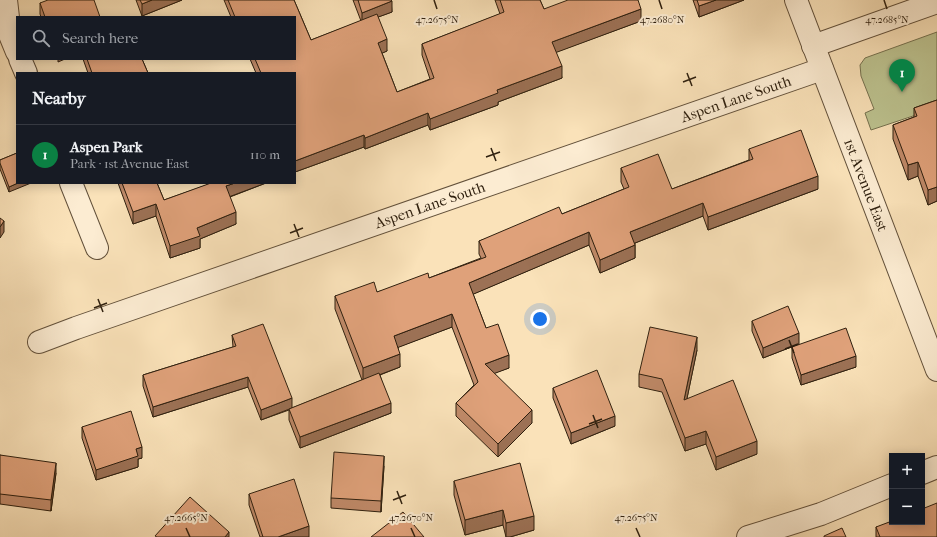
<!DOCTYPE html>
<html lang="en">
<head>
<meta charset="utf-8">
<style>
	:root { --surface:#171b24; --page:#242831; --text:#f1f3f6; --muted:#9ea1a6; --line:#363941; --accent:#0b8043 }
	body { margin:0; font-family:"IM FELL French Canon",serif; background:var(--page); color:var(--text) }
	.controls { position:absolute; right:12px; bottom:12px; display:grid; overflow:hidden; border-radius:0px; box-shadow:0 2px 10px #0003 }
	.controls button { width:36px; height:36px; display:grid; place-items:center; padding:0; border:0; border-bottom:1px solid var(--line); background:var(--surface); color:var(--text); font:20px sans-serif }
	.you { position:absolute; left:540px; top:319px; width:14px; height:14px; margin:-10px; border:3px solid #fff; border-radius:50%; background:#1a73e8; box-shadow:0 0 0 6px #1a73e833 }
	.badge { display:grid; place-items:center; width:26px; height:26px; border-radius:50%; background:var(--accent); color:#fff; font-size:13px; font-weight:700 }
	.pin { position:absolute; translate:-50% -33px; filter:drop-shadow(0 1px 2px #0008) }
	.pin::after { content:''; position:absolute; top:21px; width:14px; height:12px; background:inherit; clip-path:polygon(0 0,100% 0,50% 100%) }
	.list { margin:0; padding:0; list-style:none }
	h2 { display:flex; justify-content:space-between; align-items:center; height:52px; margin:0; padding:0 16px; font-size:17px }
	h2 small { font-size:13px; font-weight:400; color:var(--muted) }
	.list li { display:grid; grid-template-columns:26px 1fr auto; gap:12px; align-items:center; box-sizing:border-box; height:60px; padding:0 16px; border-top:1px solid var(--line) }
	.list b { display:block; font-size:15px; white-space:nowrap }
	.list p { margin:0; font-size:13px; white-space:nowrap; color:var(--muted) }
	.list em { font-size:13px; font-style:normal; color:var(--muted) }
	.icon { flex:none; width:22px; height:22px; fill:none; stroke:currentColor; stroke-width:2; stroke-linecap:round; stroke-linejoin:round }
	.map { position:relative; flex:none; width:937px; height:537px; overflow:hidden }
	.search { position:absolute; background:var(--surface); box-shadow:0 2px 10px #0003; left:16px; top:16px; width:280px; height:44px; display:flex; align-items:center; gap:10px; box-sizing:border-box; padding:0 14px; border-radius:0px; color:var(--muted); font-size:15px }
	.panel { position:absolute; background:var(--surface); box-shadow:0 2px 10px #0003; left:16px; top:72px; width:280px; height:112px; border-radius:0px }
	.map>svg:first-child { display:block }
	.green { fill:#bdc390; stroke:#767250 }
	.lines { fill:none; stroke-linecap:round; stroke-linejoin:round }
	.minor-casing { stroke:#62503a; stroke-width:24 }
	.minor { stroke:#fcecd2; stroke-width:22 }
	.wall { fill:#c08a69; stroke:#2f200f }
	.shaded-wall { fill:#9c7155; stroke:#2f200f }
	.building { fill:#dfa17a; stroke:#2f200f }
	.ticks { fill:none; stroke:#2f200f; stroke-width:1.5 }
	.labels { text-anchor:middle; stroke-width:4; stroke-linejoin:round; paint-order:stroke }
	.street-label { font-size:15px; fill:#2f200f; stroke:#fcecd2 }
	.ticks-label { font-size:10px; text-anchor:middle; fill:#2f200f; stroke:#fcecd2; stroke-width:4; stroke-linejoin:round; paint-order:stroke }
</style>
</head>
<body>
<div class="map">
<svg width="937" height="537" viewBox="0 0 937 537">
	<rect width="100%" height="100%" fill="#fae2b9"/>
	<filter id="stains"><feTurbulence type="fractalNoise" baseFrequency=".005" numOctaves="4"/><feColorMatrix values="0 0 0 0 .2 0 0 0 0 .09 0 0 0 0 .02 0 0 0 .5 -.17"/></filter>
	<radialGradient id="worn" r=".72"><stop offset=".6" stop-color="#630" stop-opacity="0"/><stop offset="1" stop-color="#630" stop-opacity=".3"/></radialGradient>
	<!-- green -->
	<path class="green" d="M937 32V108L871 130 865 113 874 109 861 76 860 65 865 58Z"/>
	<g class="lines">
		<!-- minor casing -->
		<g class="minor-casing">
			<g id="minor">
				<path d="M6 0 10 35 17 52"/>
				<path d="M796 0 937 370"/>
				<path d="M813 46 937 2"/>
				<path d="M20 59 26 73"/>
				<path d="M71 183 97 248"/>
				<path d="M39 342 76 328 822 69"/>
				<path d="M922 473 937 467"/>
				<path d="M748 537 821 514 892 485"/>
			</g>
		</g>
		<!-- minor -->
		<use href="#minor" class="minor"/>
	</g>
	<!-- wall -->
	<g class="wall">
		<path d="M136 0H182L142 16Z"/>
		<path d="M224 0H294L311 40 361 21 353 0H391L392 12 378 17 387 51 382 53 397 92 430 79 422 55V44L500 14 495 0H540L544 9 641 21 556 52 562 78 498 102V105L430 130 428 125 365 149 364 147 295 172V73H256L250 59H295V17H231Z"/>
		<path d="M693 0H744L699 17Z"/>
		<path d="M40 3 100 17H41L40 14Z"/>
		<path d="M83 59H142L148 73H88Z"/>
		<path d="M937 100V201L928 205 918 176 908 180 893 139V125L914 117V108Z"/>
		<path d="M749 149 818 189 708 230 703 216 635 243V258L600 273 589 245 473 294 486 328 509 368 494 373 532 423 498 457 456 416V403L474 385 452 327 398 347 400 367 380 375 391 413 300 448 289 420V410L261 420 248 387 153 417 143 386V375L233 347 232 335 292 408 362 380 335 309V296L377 292 429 278 481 258 479 254V241L562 214 624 189 621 182V168L672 189 749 160Z"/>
		<path d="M17 153 9 192 0 169V160Z"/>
		<path d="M118 183H157L164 200 207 185V183H266L230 197 236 224 200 239V248L170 258 156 216 133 224Z"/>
		<path d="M752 321 799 344 763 358 752 331Z"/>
		<path d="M792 347 856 367 801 385 792 358Z"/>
		<path d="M697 350 687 398 757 454 716 470 706 444 685 451 662 392 639 387V374Z"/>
		<path d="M553 388 615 426 571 444 553 398Z"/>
		<path d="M82 427 142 458 138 459V467L96 480 82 438Z"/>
		<path d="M0 455 56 473 51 511 0 504Z"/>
		<path d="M384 466 381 512 331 508V498Z"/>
		<path d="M454 481 534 530 510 537H506L503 525 465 535 454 495Z"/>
		<path d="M249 494 309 537H260L249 505Z"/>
		<path d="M876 527 937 537H876Z"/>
	</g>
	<!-- shaded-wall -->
	<g class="shaded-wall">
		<path d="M152 0H182L142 16V4Z"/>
		<path d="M716 0H744L699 17V6Z"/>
		<path d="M392 1V12L362 23V13Z"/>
		<path d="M641 9V21L552 54V42Z"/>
		<path d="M387 39V51L378 55V43Z"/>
		<path d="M58 59H65L58 62Z"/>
		<path d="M562 66V78L498 102V105L430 130V119L497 90Z"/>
		<path d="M428 113V125L365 149V138Z"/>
		<path d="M364 135V147L295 172V161Z"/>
		<path d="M918 162V176L908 180V165Z"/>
		<path d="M818 176V189L708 230V217Z"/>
		<path d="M18 183H31L9 192V187Z"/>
		<path d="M235 183H266L226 198V186Z"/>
		<path d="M937 187V201L928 205V190Z"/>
		<path d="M703 203V216L630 245V232Z"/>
		<path d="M156 204V216L133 224V212Z"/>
		<path d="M236 212V224L200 239V248L170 258V246L197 228Z"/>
		<path d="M4 221V232L0 238V227Z"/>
		<path d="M589 232V245L469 296V283Z"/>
		<path d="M635 245V258L600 273V260Z"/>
		<path d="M452 314V327L394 349V336Z"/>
		<path d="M799 333V344L763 358V348Z"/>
		<path d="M697 337V350L684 413V400Z"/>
		<path d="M400 354V367L363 381V368Z"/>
		<path d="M509 355V368L485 377V364Z"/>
		<path d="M856 356V367L801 385V375Z"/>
		<path d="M248 377V387L153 417V407Z"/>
		<path d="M292 398V408L261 420V410Z"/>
		<path d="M391 403V413L300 448V437Z"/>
		<path d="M532 410V423L498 457V444Z"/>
		<path d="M615 416V426L571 444V433Z"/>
		<path d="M706 431V444L685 451V438Z"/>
		<path d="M757 441V454L716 470V457Z"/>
		<path d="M142 447V458L138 459V467L96 480V470L136 449Z"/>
		<path d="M384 456V466L381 512V501Z"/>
		<path d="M56 463V473L51 511V500Z"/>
		<path d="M503 510V525L465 535V520Z"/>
		<path d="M534 516V530L510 537H506V523Z"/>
		<path d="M309 526V537H278Z"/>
		<path d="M229 532V537H225Z"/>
	</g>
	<!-- building -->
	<g class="building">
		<path d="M48 0H94L100 17H45L40 3Z"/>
		<path d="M140 0H152L142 4Z"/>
		<path d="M228 0H294L311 40 377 14 387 39 378 43 397 92 434 78 422 44 504 12 500 0H540L544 9 568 0H638L641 9 552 42 562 66 497 90 498 93 430 119 428 113 365 138 364 135 295 161V73H261L255 59H295V17H235Z"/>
		<path d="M358 0H391L392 1 362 13Z"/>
		<path d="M697 0H716L699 6Z"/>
		<path d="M87 59H142L148 73H92Z"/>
		<path d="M937 100V187L928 190 918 162 908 165 893 125 917 116 914 108Z"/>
		<path d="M801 130 818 176 708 217 703 203 630 232 635 245 600 260 589 232 469 283 486 328 498 324 509 355 485 364 532 410 498 444 456 403 478 382 452 314 394 336 400 354 363 368 335 296 374 282 377 292 428 273 429 278 486 257 479 241 559 207 562 214 629 187 621 168 658 154 672 189 753 159 749 149Z"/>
		<path d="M17 153V183H18L9 187 0 163V160Z"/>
		<path d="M122 183H157L164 200 211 183H235L226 186 236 212 197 228 200 236 170 246 156 204 133 212Z"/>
		<path d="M0 218 4 221 0 227Z"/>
		<path d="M788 306 799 333 763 348 752 321Z"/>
		<path d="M263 324 292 398 261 410 248 377 153 407 143 375 236 346 232 335Z"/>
		<path d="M650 327 697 337 684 400 733 380 757 441 716 457 706 431 685 438 662 379 639 374Z"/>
		<path d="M846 328 856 356 801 375 792 347Z"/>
		<path d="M597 370 615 416 571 433 553 388Z"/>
		<path d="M379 373 391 403 300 437 289 409Z"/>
		<path d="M131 411 142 447 136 449 138 456 96 470 82 427Z"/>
		<path d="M334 452 384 456 381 501 331 498Z"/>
		<path d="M0 455 56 463 51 500 0 494Z"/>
		<path d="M520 463 534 516 506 523 503 510 465 520 454 481Z"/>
		<path d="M294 479 309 526 278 537H263L249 494Z"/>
		<path d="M190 497 229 532 225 537H157L155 536Z"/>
		<path d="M937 503V537H880L876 527 892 521V522H922V509Z"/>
		<path d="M403 512 424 537H371Z"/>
		<path d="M842 528 846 537H824V536Z"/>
	</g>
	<!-- ticks -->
	<path class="ticks" d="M434 0 437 9M659 0 662 9M884 0 887 9M687 73 692 86M683 82 696 77M491 148 496 161M486 157 500 152M294 224 299 237M290 233 303 228M98 299 103 312M94 308 107 303M789 340 794 353M785 349 798 344M593 415 598 428M589 424 602 419M397 491 402 504M393 500 406 495M186 528 190 537M411 528 415 537M636 528 640 537"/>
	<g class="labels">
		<!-- street labels -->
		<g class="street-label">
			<text transform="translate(736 99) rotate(-19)" y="5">Aspen Lane South</text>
			<text transform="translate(866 185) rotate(69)" y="5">1st Avenue East</text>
			<text transform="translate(430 205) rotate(-19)" y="5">Aspen Lane South</text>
		</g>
	</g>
	<g class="ticks-label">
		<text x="887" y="23">47.2685°N</text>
		<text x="437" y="23">47.2675°N</text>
		<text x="662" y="23">47.2680°N</text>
		<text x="186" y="521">47.2665°N</text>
		<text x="411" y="521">47.2670°N</text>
		<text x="636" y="521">47.2675°N</text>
	</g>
	<rect width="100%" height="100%" filter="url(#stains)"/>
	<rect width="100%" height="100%" fill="url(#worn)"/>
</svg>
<div class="controls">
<button>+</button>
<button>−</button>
</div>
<div class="you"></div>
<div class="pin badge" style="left:902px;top:92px">1</div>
<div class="search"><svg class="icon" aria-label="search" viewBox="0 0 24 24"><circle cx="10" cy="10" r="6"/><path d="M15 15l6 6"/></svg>Search here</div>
<section class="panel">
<h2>Nearby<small></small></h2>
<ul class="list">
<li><span class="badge">1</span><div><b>Aspen Park</b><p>Park · 1st Avenue East</p></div><em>110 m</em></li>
</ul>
</section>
</div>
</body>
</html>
